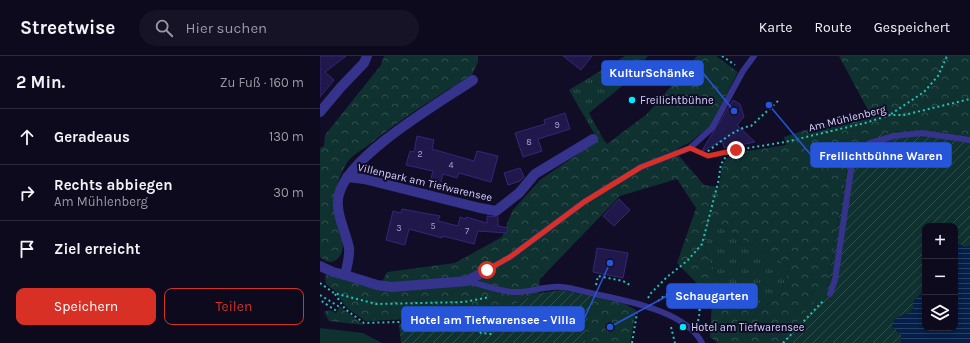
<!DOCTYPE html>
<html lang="de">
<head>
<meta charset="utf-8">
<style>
	:root { --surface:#0d0a1d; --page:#161326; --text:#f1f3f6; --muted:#9a9aa4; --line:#2d2b3b; --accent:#d93025 }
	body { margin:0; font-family:Karla,sans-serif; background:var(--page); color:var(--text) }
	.controls { position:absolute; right:12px; bottom:12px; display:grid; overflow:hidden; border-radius:8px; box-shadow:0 2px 6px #0003 }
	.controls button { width:36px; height:36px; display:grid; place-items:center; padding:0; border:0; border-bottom:1px solid var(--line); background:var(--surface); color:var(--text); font:20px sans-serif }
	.stop { position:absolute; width:12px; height:12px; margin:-9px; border:3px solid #d93025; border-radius:50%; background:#fff }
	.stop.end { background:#d93025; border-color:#fff; box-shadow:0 1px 4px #0008 }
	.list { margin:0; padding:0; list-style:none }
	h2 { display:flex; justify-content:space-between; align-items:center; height:52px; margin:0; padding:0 16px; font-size:17px }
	h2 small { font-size:13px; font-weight:400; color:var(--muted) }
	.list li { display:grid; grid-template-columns:26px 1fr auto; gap:12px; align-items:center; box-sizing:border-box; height:56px; padding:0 16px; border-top:1px solid var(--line) }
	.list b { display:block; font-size:15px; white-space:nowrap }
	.list p { margin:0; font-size:13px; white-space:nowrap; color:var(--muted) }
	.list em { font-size:13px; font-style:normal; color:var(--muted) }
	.actions { display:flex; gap:8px; padding:12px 16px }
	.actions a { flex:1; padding:9px 0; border:1px solid var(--accent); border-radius:8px; text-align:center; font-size:14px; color:var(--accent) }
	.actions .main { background:var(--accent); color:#fff }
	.icon { flex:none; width:22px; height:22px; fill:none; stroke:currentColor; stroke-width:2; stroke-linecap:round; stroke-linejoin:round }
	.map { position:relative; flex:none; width:650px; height:287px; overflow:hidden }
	header { display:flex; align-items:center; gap:24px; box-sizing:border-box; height:56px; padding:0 20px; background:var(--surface); border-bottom:1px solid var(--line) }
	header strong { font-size:19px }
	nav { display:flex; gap:22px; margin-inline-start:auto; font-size:14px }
	.search { width:280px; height:36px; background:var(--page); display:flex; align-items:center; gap:10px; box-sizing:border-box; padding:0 14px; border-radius:22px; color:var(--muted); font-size:15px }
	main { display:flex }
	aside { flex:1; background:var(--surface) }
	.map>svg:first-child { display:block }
	.grass { fill:url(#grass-tufts) }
	.forest { fill:url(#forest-crowns); fill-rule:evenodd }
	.garden { fill:url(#garden-furrows) }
	.pitch { fill:#0f3230 }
	.water { fill:url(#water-rules) }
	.building { fill:#20174a; stroke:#352779 }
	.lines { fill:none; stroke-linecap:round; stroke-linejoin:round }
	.path { stroke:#23c3b7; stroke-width:2; stroke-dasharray:2 3; stroke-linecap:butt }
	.service { stroke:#35338b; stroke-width:6 }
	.minor { stroke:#35338b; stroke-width:10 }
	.route { stroke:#d93025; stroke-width:5 }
	.poi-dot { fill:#00eafe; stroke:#110d27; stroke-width:1.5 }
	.labels { text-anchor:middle; stroke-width:4; stroke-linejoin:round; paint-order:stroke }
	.number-label { font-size:9px; fill:#a9a4d2 }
	.poi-label { font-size:11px; fill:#d7d3ff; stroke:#110d27; text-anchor:start }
	.street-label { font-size:11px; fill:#d7d3ff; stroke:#110d27 }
	.leader { fill:none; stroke:#2655da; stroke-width:1.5 }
	.callout-dot { fill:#2655da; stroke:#110d27; stroke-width:1.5 }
	.callout { fill:#2655da; stroke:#2655da; stroke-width:1.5 }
	.callout-label { font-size:12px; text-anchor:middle; font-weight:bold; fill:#fff }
</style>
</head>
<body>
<header>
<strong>Streetwise</strong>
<div class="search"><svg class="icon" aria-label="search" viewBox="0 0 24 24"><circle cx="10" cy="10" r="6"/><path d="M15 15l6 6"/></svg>Hier suchen</div>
<nav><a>Karte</a><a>Route</a><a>Gespeichert</a></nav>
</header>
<main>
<aside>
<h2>2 Min.<small>Zu Fuß · 160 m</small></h2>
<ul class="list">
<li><svg class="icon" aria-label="ahead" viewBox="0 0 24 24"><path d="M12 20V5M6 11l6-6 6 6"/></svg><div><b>Geradeaus</b></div><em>130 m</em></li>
<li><svg class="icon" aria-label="right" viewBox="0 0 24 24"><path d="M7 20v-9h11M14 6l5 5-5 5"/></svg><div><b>Rechts abbiegen</b><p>Am Mühlenberg</p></div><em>30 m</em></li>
<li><svg class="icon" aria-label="arrive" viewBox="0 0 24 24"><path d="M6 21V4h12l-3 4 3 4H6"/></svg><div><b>Ziel erreicht</b></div></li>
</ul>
<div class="actions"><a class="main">Speichern</a><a>Teilen</a></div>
</aside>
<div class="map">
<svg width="650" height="287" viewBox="0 0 650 287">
	<defs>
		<pattern id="grass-tufts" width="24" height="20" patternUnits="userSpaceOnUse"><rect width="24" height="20" fill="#0f3230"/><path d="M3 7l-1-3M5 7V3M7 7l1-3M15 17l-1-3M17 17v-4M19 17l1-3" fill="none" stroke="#314f4f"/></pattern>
		<pattern id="forest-crowns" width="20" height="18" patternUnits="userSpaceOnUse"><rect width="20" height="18" fill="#0f3230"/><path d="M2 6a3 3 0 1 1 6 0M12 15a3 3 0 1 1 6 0" fill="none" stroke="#314f4f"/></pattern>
		<pattern id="garden-furrows" width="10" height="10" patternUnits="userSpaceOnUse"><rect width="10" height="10" fill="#0f3230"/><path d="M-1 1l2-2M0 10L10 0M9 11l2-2" fill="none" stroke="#314f4f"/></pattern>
		<pattern id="water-rules" width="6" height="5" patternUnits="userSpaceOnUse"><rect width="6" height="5" fill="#051f48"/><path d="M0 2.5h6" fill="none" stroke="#293f63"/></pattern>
	</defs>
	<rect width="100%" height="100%" fill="#110d27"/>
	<!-- grass -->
	<g class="grass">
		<path d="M305 0H328L301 31 269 57 282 81 278 84 249 34Z"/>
		<path d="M392 165 470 211 460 237 438 257 399 224 384 194Z"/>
	</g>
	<!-- forest -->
	<g class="forest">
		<path d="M64 0H158V6L152 19C117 40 83 62 51 87 44 93 35 97 29 104 25 109 22 116 19 123 17 129 14 137 14 143 15 158 32 194 16 204 10 208 5 205 0 201V92L4 90 5 79 61 9Z"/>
		<path d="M377 0H396L418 16 390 70 369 87 357 93 359 100 384 129 399 131 402 110 406 103 414 97 466 89 464 81 548 54 519 0H650V81L603 73 573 76 548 84 528 106 507 233 464 280 468 287H398L390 281 392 243 357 207 376 152 357 123 300 140 220 223 219 237 178 256 111 262 45 265 26 251 15 235 6 228 5 221 6 219 40 227 58 234 67 216 135 207 182 181 192 155 220 124 282 81 287 88 327 58ZM392 165 470 211 460 237 438 257 399 224 384 194Z"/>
		<path d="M271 240 305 248 316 254 310 287H265Z"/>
		<path d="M20 250 24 254 44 269 9 265 4 256 10 254 16 257Z"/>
	</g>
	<!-- garden -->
	<g class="garden">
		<path d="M603 73 650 81V190L644 191 637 186 635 187V170H605V238H601L593 246 594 252 588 258 572 270 581 279V287H468L463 280 507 233 528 106C530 102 532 98 534 95 551 76 580 75 603 73Z"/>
		<path d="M241 234 271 240 265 287H81L79 268 111 262 178 256 219 237Z"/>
	</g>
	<!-- pitch -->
	<path class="pitch" d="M0 272 43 277 62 287H0Z"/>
	<!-- water -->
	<path class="water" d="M637 186 644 191 650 190V287H581V279L572 270C573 262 581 258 588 258L594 252 593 246 601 238H605V272H635V187Z"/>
	<!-- building -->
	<g class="building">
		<path d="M0 0H26L5 16 14 24 0 41Z"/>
		<path d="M243 0H272L261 14Z"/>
		<path d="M413 44 420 48 424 61 417 69 435 86 404 92 402 84 381 96Z"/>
		<path d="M245 57 250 73 218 83 222 95 203 101 195 77 225 68 224 64Z"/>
		<path d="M97 80 114 84 112 93 154 105 157 95 178 100 171 126 139 117 137 122 123 118 120 129 110 126 113 115 86 109 90 95 94 96Z"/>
		<path d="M200 112 204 121 200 125 188 129 184 117Z"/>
		<path d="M299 143 310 154 294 170 283 160Z"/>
		<path d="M82 153 120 160 118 165 138 170 140 161 146 163V161L167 167V160L178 161V170L188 172 187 177 158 175 154 188 123 180 122 182 89 173 85 189 66 184 73 155 81 157Z"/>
		<path d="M277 192 308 197 303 222 273 216Z"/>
	</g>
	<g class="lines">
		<!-- path -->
		<g class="path">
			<path d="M402 0 415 9"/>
			<path d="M571 58 604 36 618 20 627 0"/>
			<path d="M379 96 388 100 416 94 465 86 545 67 570 59H584L650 43"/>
			<path d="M384 98C397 89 415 72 431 70L458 45"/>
			<path d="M0 227 14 237 56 248 144 246 170 241"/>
			<path d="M276 229 278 220 303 225 310 229"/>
			<path d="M15 238 25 253 44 267 112 265 130 270 154 271 161 277 172 278"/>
			<path d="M0 239 18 250 15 254 0 244"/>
			<path d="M328 242 331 237 347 221 367 205 382 188 398 127 401 108 407 99V96"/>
			<path d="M338 245C361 224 388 236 377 268"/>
			<path d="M351 271 355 287"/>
			<path d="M312 287 317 257"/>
			<path d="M463 287 504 244"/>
		</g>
		<!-- service -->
		<g class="service">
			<path d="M167 214 190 201 264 146 321 111 370 92 392 72 423 15 434 0"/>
			<path d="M147 225C160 228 181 236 194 236 211 237 225 229 242 231 253 232 264 236 275 238 307 245 366 255 382 287"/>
			<path d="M510 238 515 224 532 107 537 97 550 87 574 80 602 77 650 84"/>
		</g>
		<!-- minor -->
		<g class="minor">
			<path d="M0 56 21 31 44 7 47 0"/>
			<path d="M27 121 44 123 160 152 176 155 199 137 215 118 273 83"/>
			<path d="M0 210 13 216 25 219 57 229 72 231 147 225 167 214"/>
			<path d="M25 219C27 210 30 200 29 192 26 176 14 155 19 138 29 99 119 47 153 24"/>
		</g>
	</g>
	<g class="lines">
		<!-- route -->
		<path class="route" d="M167 214 190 201 264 146 321 111 370 92 388 100 416 94"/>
	</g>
	<!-- markers -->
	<g class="poi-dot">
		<circle cx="312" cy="44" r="4"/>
		<circle cx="363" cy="271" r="4"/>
	</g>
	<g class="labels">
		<!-- number labels -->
		<g class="number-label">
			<text x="237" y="72">9</text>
			<text x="209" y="89">8</text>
			<text x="100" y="101">2</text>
			<text x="131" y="112">4</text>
			<text x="113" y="173">5</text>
			<text x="79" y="175">3</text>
			<text x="147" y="178">7</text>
		</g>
		<!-- poi labels -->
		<g class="poi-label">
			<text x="320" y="48">Freilichtbühne</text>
			<text x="371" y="275">Hotel am Tiefwarensee</text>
		</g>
		<!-- street labels -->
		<g class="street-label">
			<text transform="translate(527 62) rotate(-14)" y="4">Am Mühlenberg</text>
			<text transform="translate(105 126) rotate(13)" y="4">Villenpark am Tiefwarensee</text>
		</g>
	</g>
	<!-- callouts -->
	<path class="leader" d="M414 55L383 17M449 49L491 99M290 271L347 240M290 207L264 263"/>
	<g class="callout-dot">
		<circle cx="414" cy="55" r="4"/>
		<circle cx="449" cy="49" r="4"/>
		<circle cx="290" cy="271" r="4"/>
		<circle cx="290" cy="207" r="4"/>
	</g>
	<g class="callout">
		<rect x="282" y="5" width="101" height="24" rx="4"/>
		<rect x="491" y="87" width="140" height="24" rx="4"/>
		<rect x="347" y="228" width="90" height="24" rx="4"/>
		<rect x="82" y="251" width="182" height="24" rx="4"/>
	</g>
	<g class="callout-label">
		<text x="332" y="21">KulturSchänke</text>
		<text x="561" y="104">Freilichtbühne Waren</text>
		<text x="392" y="244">Schaugarten</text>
		<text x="173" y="268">Hotel am Tiefwarensee - Villa</text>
	</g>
</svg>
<div class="controls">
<button>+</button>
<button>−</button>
<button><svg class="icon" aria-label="layers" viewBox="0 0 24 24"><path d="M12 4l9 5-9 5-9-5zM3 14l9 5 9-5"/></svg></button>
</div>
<div class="stop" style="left:167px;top:214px"></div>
<div class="stop end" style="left:416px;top:94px"></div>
</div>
</main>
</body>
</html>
